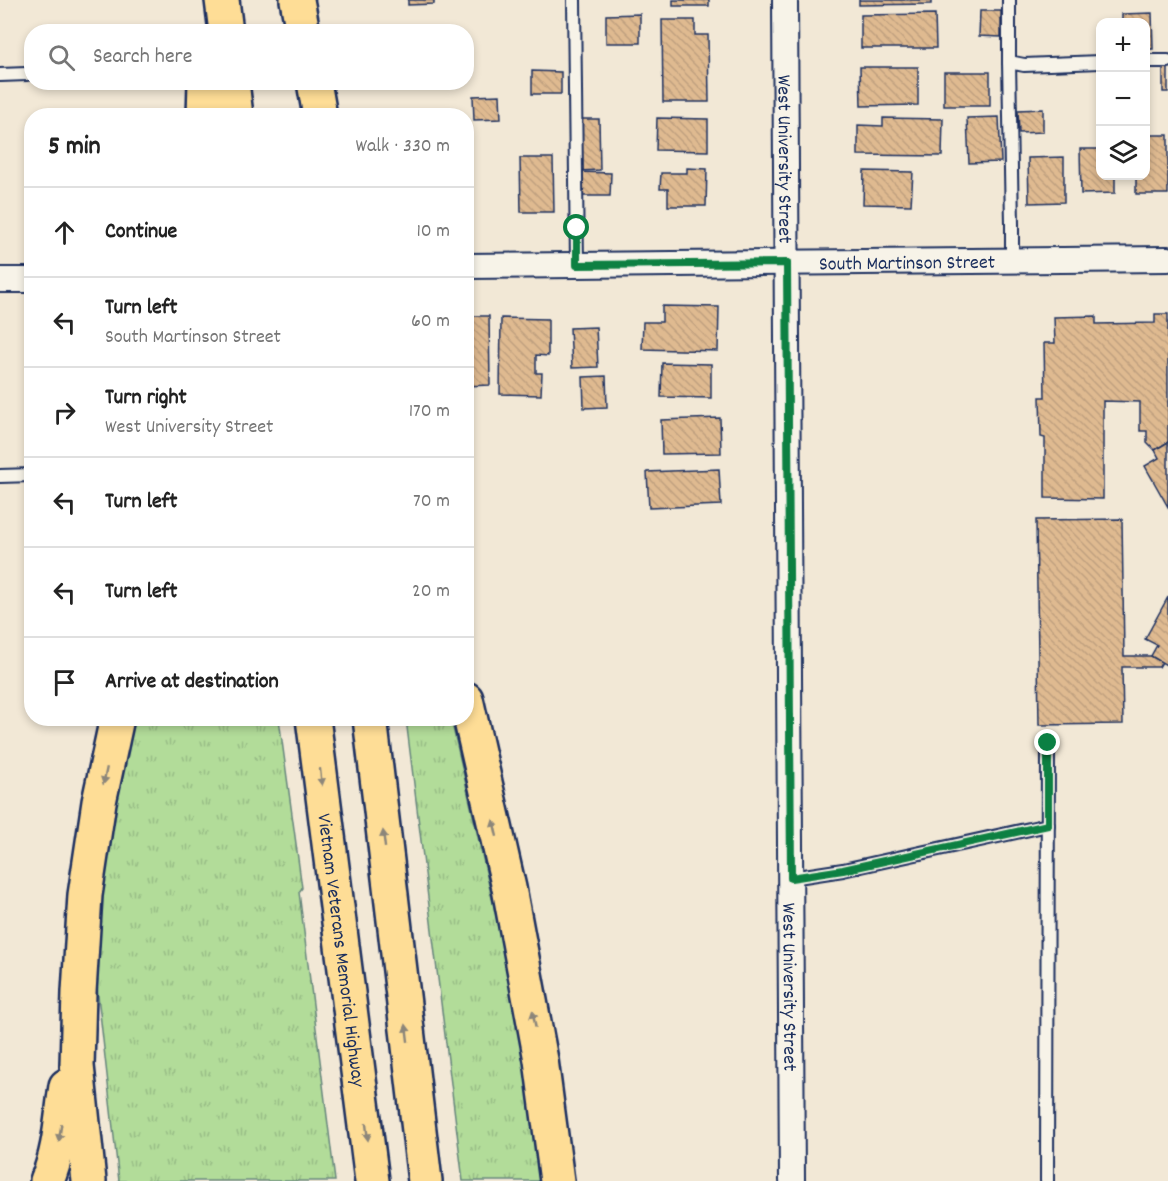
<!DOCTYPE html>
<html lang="en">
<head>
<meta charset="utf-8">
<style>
	:root { --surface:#fff; --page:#f2f2f2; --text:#222; --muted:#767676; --line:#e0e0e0 }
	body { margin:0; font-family:Dekko,sans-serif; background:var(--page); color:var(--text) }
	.controls { position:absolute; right:18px; top:18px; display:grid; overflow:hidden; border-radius:12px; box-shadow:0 3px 9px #0003 }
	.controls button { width:54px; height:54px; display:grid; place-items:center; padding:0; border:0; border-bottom:2px solid var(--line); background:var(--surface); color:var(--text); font:30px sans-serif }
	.stop { position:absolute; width:18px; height:18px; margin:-14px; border:4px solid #0b8043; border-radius:50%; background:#fff }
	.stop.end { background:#0b8043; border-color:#fff; box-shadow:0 2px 6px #0008 }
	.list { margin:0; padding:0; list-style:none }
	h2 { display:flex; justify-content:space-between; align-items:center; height:78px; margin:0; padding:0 24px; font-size:26px }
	h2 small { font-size:20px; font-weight:400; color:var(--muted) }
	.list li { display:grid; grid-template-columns:39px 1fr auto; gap:18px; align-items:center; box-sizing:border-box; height:90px; padding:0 24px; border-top:2px solid var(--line) }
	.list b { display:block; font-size:22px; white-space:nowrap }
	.list p { margin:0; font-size:20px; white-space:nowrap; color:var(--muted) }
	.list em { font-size:20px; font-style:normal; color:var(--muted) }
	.icon { flex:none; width:33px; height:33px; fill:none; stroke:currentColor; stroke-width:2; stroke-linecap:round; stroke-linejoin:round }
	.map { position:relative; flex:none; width:1168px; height:1181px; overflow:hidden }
	.search { position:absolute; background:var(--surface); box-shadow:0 3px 9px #0003; left:24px; top:24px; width:450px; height:66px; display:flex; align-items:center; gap:15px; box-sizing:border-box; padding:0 21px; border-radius:24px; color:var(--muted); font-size:22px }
	.panel { position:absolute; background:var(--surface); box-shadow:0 3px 9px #0003; left:24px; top:108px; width:450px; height:618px; border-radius:24px }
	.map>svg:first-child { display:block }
	.grass { fill:url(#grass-tufts); stroke:#66867c; stroke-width:1.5 }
	.building { fill:url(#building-back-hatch); stroke:#1b2f5e; stroke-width:1.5 }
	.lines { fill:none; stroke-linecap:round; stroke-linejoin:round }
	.service-casing { stroke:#1b2f5e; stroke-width:16 }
	.minor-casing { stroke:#1b2f5e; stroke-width:28 }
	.motorway-casing { stroke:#1b2f5e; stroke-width:38 }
	.service { stroke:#f7f3e8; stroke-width:12 }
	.minor { stroke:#f7f3e8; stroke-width:24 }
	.motorway { stroke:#fedd96; stroke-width:33 }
	.oneway { fill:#8c867a }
	.route { stroke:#0b8043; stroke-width:8 }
	.labels { text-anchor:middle; stroke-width:4.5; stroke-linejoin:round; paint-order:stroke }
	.street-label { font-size:20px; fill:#1b2f5e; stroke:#f7f3e8 }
</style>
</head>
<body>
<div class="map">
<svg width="1168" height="1181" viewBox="0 0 1168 1181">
	<defs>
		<pattern id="grass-tufts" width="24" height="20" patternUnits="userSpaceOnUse" patternTransform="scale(1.5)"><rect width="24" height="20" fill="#b2dc99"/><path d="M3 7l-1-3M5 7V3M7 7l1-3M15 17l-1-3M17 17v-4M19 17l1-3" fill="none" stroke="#98bd86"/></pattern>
		<pattern id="building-back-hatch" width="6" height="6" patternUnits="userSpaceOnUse" patternTransform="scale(1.5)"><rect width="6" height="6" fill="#dfba90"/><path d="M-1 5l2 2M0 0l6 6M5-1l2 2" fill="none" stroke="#bfa07f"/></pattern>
	</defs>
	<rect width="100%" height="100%" fill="#f2e8d6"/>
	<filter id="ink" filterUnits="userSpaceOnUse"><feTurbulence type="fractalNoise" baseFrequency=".0167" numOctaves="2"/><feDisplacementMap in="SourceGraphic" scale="12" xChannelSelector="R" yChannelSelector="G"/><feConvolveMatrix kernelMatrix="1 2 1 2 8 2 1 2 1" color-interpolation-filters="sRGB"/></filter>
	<g filter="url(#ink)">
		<!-- grass -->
		<g class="grass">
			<path d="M131 719H279L302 888 299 892 335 1181H119L93 951 116 789Z"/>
			<path d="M406 719H451L518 1012 544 1181H463Z"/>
		</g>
		<!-- building -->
		<g class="building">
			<path d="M408 0H434V4L408 5Z"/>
			<rect x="673" y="0" width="36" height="6"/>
			<path d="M859 0H931V4L859 5Z"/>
			<path d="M980 11H1001V37L979 36Z"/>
			<path d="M1152 13 1153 49H1146V22H1122V14Z"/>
			<path d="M640 14V43H606V15Z"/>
			<path d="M935 14 936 48H861V15Z"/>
			<path d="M662 20H695V35H708L709 102H663Z"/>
			<path d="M1163 66 1168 67V92H1163Z"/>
			<path d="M860 67H918V105L861 106Z"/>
			<path d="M532 71 561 72V94H532Z"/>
			<rect x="944" y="72" width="46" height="34"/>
			<path d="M500 95 501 119 474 120 473 96Z"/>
			<path d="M1043 109V132L1019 133 1018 110Z"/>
			<path d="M999 117 1001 162 969 163 967 118Z"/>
			<path d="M657 118 708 119V151L656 150Z"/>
			<path d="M883 118 943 119 942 156 858 155V125L883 126Z"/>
			<path d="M578 119H599L600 170 579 171Z"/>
			<path d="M1146 135H1168V194H1136V176H1146Z"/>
			<path d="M1080 149H1100V176H1115V193L1081 194Z"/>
			<path d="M1064 157V202L1029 203 1028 158Z"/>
			<path d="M520 158H553L554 212H521Z"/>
			<path d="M687 168 707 169 706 206H668V189H660L661 173H687Z"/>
			<path d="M864 171 913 172 911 205 863 204Z"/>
			<path d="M579 172 611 173 610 196H579Z"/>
			<path d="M662 306 719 307 718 351 642 349 643 322H662Z"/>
			<path d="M1155 314H1168V442L1155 450 1147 442V431H1140V402L1103 401V499L1045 498V438L1041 437 1040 397H1045L1044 343H1055L1054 317 1096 316V324L1155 323Z"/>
			<path d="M466 316H489L490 385 466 386Z"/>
			<path d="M501 318 548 319V356L536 355V373H542L541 395 500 394Z"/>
			<path d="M596 327 598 367 572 368 570 328Z"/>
			<path d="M662 363 711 364V398L661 397Z"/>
			<path d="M606 376 607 407 584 408 583 377Z"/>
			<path d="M720 418 721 453 662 454 661 420Z"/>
			<path d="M1168 442V507L1145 466 1159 458 1155 450Z"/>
			<path d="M719 469 721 505 649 508 647 472Z"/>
			<path d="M1122 519 1124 656H1151L1162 662 1159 667H1122L1123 724 1039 725 1036 520Z"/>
			<path d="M1168 597V666L1151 656 1157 645 1145 639Z"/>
		</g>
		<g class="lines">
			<!-- service casing -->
			<g class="service-casing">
				<g id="service">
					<path d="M574 0 577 265"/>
					<path d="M1009 0V62L1024 65 1100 62"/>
					<path d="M1146 61H1168"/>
					<path d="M1009 62 1012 224V262"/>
					<path d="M0 75 27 74"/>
					<path d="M0 476 32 475"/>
					<path d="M791 878 843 870 1048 825"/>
					<path d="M1047 1181 1048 743"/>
				</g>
			</g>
			<!-- minor casing -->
			<g class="minor-casing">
				<g id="minor">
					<path id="s1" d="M785 0 792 1181"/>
					<path id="s2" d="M466 266 1168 259"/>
					<path d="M0 280H32"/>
				</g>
			</g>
			<!-- motorway casing -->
			<g class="motorway-casing">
				<g id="motorway">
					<path d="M222 0 226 32"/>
					<path d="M297 0 303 32"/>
					<path d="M232 82 236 116"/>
					<path d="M314 82 320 116"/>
					<path d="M204 116 205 82"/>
					<path d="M466 699 509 888 541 1060 557 1181"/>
					<path id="s3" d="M313 718 372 1181"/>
					<path d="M370 718 425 1181"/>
					<path d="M47 1181C60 1150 61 1119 66 1086"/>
					<path d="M89 1181 77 1066 79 992 85 895 99 802 117 718"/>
				</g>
			</g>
			<!-- service -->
			<use href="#service" class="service"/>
			<!-- minor -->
			<use href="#minor" class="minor"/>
			<!-- motorway -->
			<use href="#motorway" class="motorway"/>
		</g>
		<!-- one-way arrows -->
		<defs><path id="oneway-solid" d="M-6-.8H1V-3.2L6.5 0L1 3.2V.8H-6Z" transform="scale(1.5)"/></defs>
		<g class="oneway">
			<use href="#oneway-solid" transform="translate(105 776) rotate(102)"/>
			<use href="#oneway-solid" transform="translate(321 777) rotate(83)"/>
			<use href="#oneway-solid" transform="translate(495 828) rotate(-103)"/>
			<use href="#oneway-solid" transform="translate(384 839) rotate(-97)"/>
			<use href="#oneway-solid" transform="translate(534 1019) rotate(-101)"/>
			<use href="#oneway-solid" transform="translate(407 1033) rotate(-97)"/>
			<use href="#oneway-solid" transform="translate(367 1132) rotate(83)"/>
			<use href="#oneway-solid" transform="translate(60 1133) rotate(99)"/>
		</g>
	</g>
	<g class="lines" filter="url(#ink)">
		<!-- route -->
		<path class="route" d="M577 228V265L787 263 791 878 843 870 1048 825V743"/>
	</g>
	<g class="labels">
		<!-- street labels -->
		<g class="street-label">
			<text dy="7" stroke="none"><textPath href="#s1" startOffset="159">West University Street</textPath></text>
			<text dy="7" stroke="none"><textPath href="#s2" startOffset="441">South Martinson Street</textPath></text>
			<text dy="7" stroke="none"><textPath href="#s3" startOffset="234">Vietnam Veterans Memorial Highway</textPath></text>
			<text dy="7" stroke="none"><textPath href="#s1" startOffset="987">West University Street</textPath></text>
		</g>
	</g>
</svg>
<div class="controls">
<button>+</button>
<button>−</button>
<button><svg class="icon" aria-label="layers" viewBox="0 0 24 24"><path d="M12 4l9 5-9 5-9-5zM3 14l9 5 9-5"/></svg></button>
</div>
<div class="stop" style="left:577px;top:228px"></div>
<div class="stop end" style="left:1048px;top:743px"></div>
<div class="search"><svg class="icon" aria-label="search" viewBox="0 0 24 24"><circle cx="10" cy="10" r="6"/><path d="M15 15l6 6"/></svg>Search here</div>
<section class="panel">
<h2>5 min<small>Walk · 330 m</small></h2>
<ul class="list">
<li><svg class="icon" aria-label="ahead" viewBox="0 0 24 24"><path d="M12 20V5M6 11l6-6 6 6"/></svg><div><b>Continue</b></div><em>10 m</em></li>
<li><svg class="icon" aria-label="left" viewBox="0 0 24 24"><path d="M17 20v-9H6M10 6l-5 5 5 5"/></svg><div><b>Turn left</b><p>South Martinson Street</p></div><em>60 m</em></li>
<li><svg class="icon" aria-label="right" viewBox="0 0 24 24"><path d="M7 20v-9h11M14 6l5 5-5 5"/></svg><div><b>Turn right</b><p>West University Street</p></div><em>170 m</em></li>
<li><svg class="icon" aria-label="left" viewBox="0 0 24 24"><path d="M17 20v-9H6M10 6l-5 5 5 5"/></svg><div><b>Turn left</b></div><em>70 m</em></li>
<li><svg class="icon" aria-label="left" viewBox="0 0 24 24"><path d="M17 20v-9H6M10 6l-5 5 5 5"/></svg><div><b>Turn left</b></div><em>20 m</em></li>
<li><svg class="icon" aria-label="arrive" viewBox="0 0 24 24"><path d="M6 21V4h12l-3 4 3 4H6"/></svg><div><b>Arrive at destination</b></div></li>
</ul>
</section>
</div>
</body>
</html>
